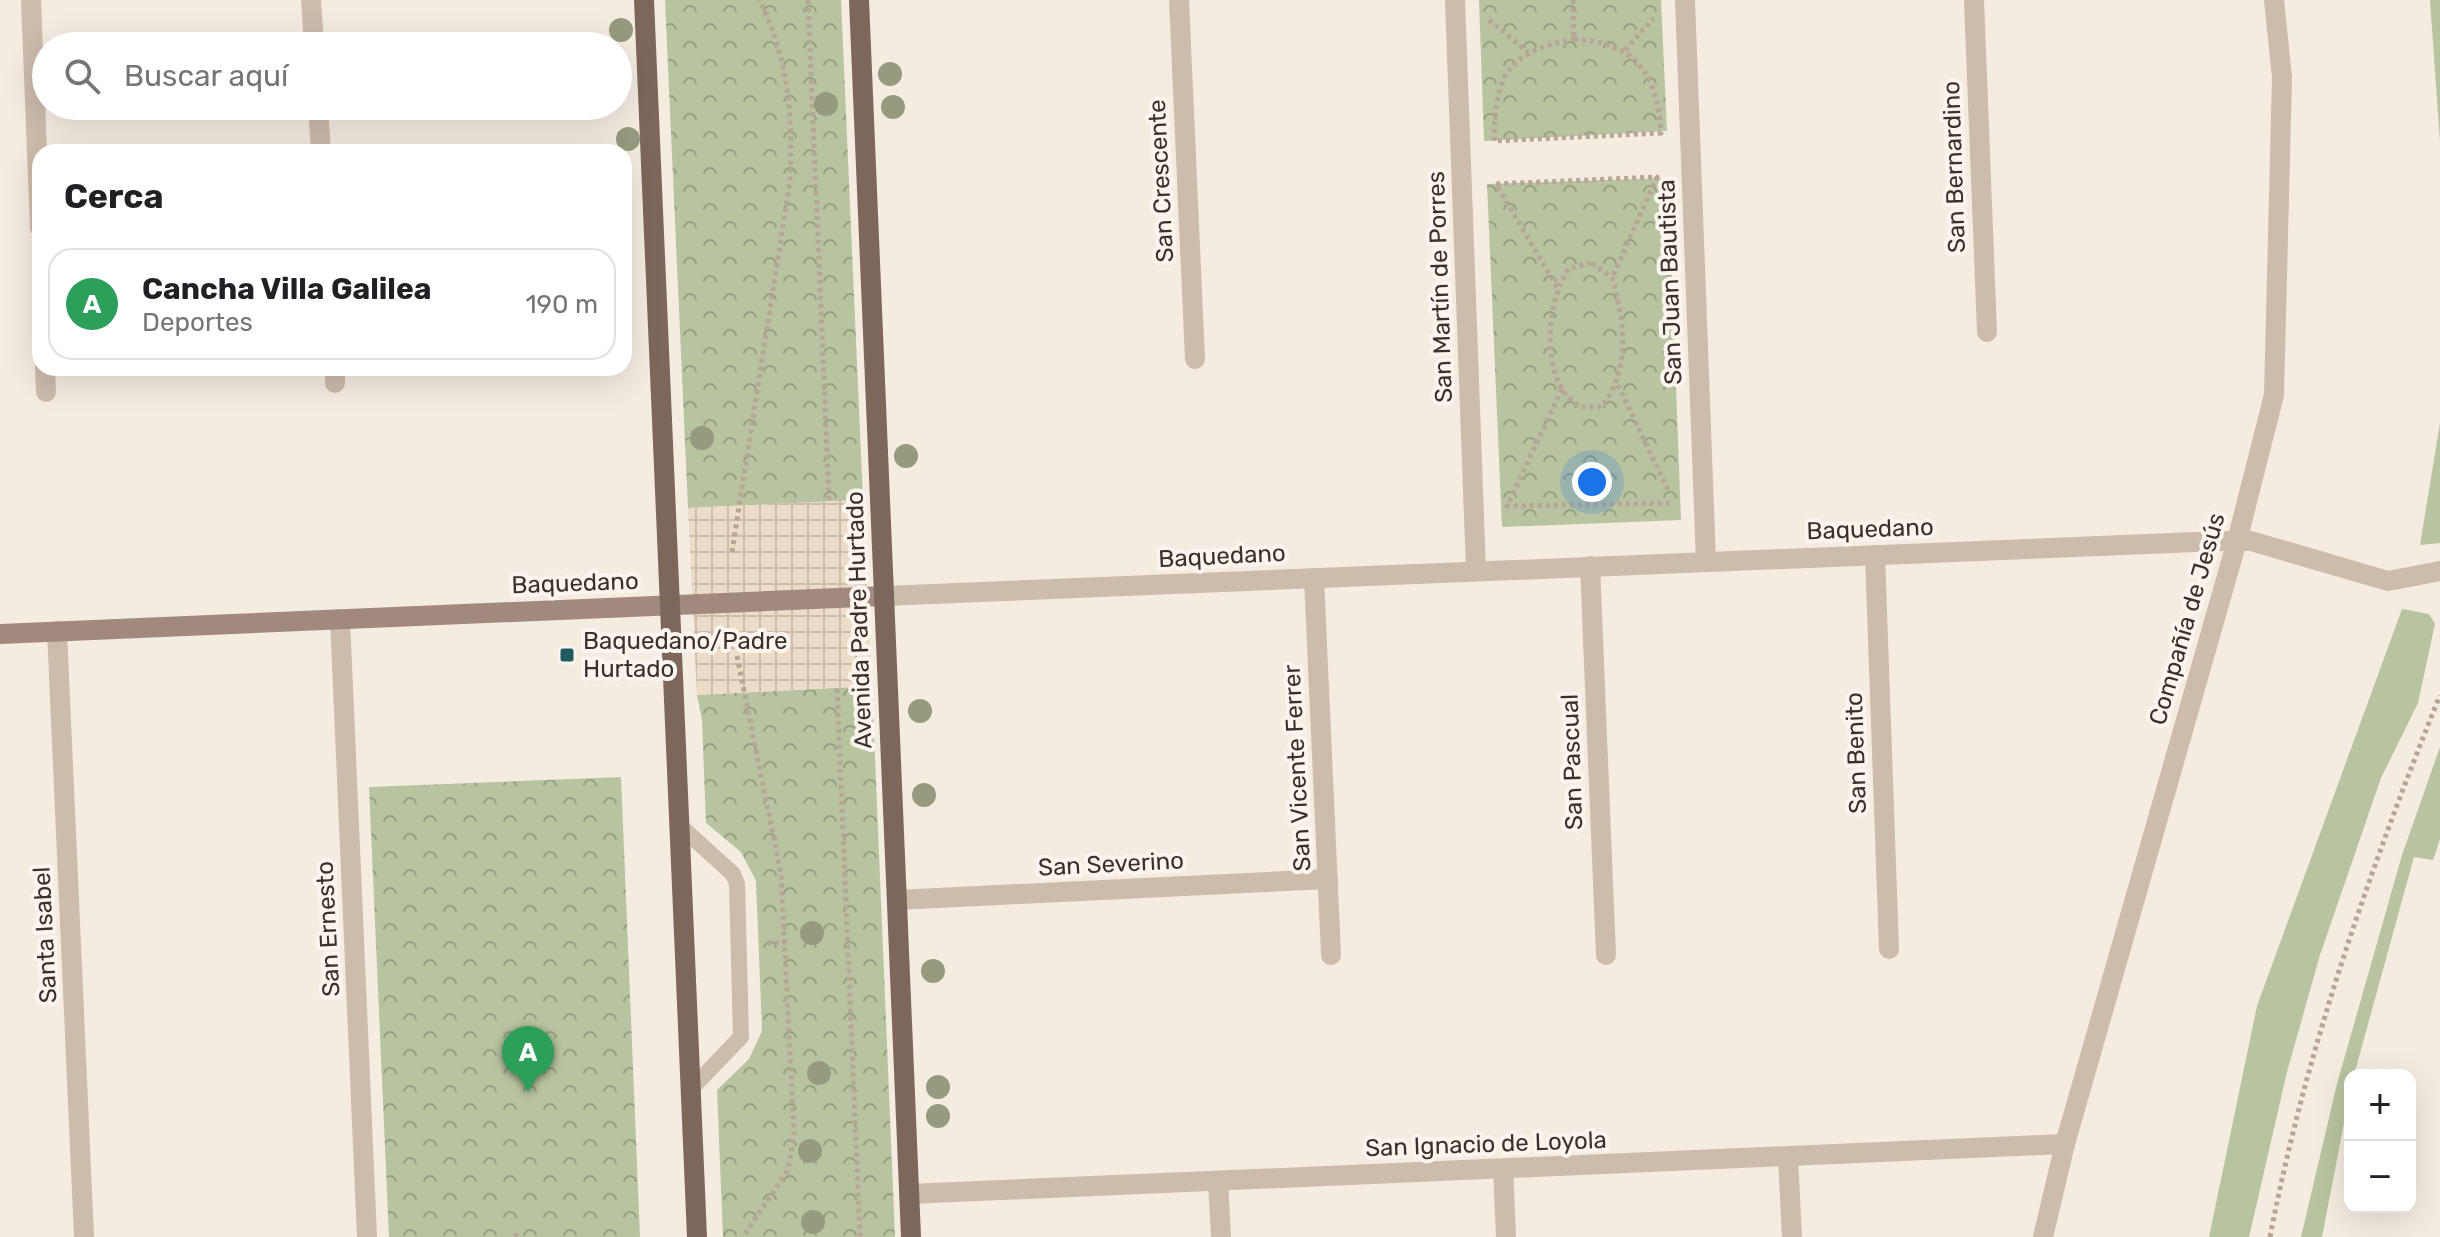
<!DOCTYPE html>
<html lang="es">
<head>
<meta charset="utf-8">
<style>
	:root { --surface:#fff; --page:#f2f2f2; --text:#202124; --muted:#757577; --line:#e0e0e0; --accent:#1f5a5e }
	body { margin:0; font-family:Rubik,sans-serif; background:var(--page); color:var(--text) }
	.controls { position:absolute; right:24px; bottom:24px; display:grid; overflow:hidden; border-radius:16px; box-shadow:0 8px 32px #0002 }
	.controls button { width:72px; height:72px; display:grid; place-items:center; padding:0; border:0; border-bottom:2px solid var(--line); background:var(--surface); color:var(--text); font:40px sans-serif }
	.you { position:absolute; left:1592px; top:482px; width:28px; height:28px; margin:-20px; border:6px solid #fff; border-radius:50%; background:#1a73e8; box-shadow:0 0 0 12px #1a73e833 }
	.badge { display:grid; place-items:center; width:52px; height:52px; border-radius:50%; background:var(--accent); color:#fff; font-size:26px; font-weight:700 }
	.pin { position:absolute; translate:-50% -66px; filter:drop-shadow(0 2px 4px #0008) }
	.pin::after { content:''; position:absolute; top:42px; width:28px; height:24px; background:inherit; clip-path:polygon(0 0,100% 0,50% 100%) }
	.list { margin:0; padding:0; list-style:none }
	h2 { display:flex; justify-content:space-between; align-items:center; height:104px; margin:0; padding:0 32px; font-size:34px }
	h2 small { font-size:26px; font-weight:400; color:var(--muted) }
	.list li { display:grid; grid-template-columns:52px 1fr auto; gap:24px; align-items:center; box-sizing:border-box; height:112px; margin:0 16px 16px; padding:0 16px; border:2px solid var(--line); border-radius:24px }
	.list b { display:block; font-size:30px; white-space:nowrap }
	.list p { margin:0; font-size:26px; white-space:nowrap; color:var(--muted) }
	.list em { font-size:26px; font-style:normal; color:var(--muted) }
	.icon { flex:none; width:44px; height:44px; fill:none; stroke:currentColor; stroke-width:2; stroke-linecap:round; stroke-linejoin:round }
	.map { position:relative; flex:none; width:2440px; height:1237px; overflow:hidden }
	.search { position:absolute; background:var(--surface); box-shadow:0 8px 32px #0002; left:32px; top:32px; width:600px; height:88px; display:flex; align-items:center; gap:20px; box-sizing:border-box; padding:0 28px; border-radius:44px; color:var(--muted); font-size:30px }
	.panel { position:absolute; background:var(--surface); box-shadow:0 8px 32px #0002; left:32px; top:144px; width:600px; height:232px; border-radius:24px }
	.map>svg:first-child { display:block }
	.green { fill:#b8c4a0 }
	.park { fill:url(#park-crowns) }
	.plaza { fill:url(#plaza-grid) }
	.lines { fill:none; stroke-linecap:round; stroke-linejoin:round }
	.path { stroke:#b9a596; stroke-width:5; stroke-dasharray:4 4; stroke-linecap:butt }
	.lane { stroke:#cdbbac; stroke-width:16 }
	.street { stroke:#cdbbac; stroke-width:20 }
	.secondary { stroke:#a18a7d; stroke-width:20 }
	.primary { stroke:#7d675c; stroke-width:20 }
	.tree { fill:#969b7f }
	.poi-dot { fill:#1f5a5e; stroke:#fbf5ee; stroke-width:3 }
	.labels { text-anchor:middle; stroke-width:8; stroke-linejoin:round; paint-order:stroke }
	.street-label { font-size:24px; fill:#3b302b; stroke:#fbf5ee }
	.poi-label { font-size:24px; fill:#3b302b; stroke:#fbf5ee; text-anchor:start }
</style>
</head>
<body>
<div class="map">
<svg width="2440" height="1237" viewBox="0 0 2440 1237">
	<defs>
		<pattern id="park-crowns" width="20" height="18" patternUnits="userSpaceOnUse" patternTransform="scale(2)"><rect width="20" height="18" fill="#b8c4a0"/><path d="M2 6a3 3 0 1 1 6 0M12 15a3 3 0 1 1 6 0" fill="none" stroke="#97a083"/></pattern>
		<pattern id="plaza-grid" width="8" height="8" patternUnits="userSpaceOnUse" patternTransform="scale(2)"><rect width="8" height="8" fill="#ecdcc8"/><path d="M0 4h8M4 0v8" fill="none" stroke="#cbbdac"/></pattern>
	</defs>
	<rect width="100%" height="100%" fill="#f4ebe1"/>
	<!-- green -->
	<g class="green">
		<path d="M2430 0H2440V142Z"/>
		<path d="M2440 423V543L2420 545Z"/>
		<path d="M2402 609 2429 614 2435 624 2418 703 2381 778 2320 955 2287 1072 2249 1237H2209L2257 1006Z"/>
		<path d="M2440 747V839L2433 860 2414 857 2354 1075H2350V1092L2322 1237H2301L2337 1084 2402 855Z"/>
	</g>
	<!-- park -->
	<g class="park">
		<path d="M665 0H841L863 500 688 508Z"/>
		<path d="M1479 0H1661L1667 131 1484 141Z"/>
		<path d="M1668 178 1681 520 1502 527 1487 184Z"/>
		<path d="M872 686 895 1237H723L717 1090 749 1059 762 1031 756 881 741 852 706 823 702 720 697 695Z"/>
		<path d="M621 777 640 1237H389L369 787Z"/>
	</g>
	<!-- plaza -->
	<path class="plaza" d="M863 500 872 686 697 695 688 508Z"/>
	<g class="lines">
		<!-- path -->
		<g class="path">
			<path d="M808 0 829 501"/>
			<path d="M1573 0 1574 39"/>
			<path d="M1489 20 1528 52"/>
			<path d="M1574 39C1636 43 1657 73 1661 133L1494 141C1496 74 1505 53 1574 39Z"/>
			<path d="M1625 50 1654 18"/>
			<path d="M1592 263 1612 278C1625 324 1631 366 1602 407H1580C1575 402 1566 396 1562 389 1542 355 1549 299 1569 268Z"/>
			<path d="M1557 287 1496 184 1657 177 1612 278"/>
			<path d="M1618 385 1669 492"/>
			<path d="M1562 389 1507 506 1672 503"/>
			<path d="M732 552 790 181C793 117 789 58 759 0"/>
			<path d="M737 656 781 874 794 1133 788 1170 743 1237"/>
			<path d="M837 689 860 1237"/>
			<path d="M767 943 786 942"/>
			<path d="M516 1233V1237"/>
			<path d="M2270 1237C2306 1050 2369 872 2440 695"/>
		</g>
		<!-- lane -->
		<path class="lane" d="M679 825 733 874 737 884 741 1037 690 1090"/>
		<!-- street -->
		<g class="street">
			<path d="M31 0 40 228"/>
			<path d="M311 0 314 46"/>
			<path d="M1179 0 1195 359"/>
			<path d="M1455 0 1476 571"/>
			<path d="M1685 0 1706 562"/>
			<path d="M1974 0 1987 332"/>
			<path d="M318 106 321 152"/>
			<path d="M45 368 46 392"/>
			<path d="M335 368V383"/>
			<path d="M1875 555 1889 949"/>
			<path d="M1590 566 1606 955"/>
			<path d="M1314 578 1331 955"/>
			<path d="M884 596 2220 541H2251L2388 581 2440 571"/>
			<path d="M340 619 367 1237"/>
			<path d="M57 631 84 1237"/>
			<path d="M897 900 1328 879"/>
			<path d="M1788 1157 1792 1237"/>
			<path d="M1503 1169 1506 1237"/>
			<path d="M1218 1181 1221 1237"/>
			<path d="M909 1194 2065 1144"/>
			<path d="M2043 1237 2065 1144 2237 541 2274 395 2282 77 2274 0"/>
		</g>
		<!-- secondary -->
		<path class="secondary" d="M0 634 884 596"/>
		<!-- primary -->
		<g class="primary">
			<path d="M644 0 697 1237"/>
			<path d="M859 0 911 1237"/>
		</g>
	</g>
	<!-- trees -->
	<g class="tree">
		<circle cx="621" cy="30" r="12"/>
		<circle cx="890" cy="74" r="12"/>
		<circle cx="826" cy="104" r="12"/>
		<circle cx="893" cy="107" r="12"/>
		<circle cx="628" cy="139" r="12"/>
		<circle cx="702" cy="438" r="12"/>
		<circle cx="906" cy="456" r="12"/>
		<circle cx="920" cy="711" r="12"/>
		<circle cx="924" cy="795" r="12"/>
		<circle cx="812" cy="933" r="12"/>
		<circle cx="933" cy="971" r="12"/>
		<circle cx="819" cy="1073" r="12"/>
		<circle cx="938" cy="1087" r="12"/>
		<circle cx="938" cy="1116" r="12"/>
		<circle cx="810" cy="1151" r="12"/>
		<circle cx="813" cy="1222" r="12"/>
	</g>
	<!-- markers -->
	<rect class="poi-dot" x="559" y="647" width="16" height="16" rx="4"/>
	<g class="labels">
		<!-- street labels -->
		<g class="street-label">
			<text transform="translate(1954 167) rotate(-92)" y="8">San Bernardino</text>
			<text transform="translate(1161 181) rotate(-93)" y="8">San Crescente</text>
			<text transform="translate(1670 282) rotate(-92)" y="8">San Juan Bautista</text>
			<text transform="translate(1440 287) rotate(-92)" y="8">San Martín de Porres</text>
			<text transform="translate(1870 529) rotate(-2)" y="8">Baquedano</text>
			<text transform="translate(1222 556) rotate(-3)" y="8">Baquedano</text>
			<text transform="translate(575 583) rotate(-2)" y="8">Baquedano</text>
			<text transform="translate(2187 619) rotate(-74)" y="8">Compañía de Jesús</text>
			<text transform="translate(859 620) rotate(-92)" y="8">Avenida Padre Hurtado</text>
			<text transform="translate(1856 753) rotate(-92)" y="8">San Benito</text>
			<text transform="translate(1572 762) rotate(-92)" y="8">San Pascual</text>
			<text transform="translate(1297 768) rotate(-93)" y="8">San Vicente Ferrer</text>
			<text transform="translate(1111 864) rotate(-3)" y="8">San Severino</text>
			<text transform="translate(328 929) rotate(-93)" y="8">San Ernesto</text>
			<text transform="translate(45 935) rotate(-93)" y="8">Santa Isabel</text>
			<text transform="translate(1486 1144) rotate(-2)" y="8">San Ignacio de Loyola</text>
		</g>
		<!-- poi labels -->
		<g class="poi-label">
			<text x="583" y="649">Baquedano/Padre<tspan x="583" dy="28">Hurtado</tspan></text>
		</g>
	</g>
</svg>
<div class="controls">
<button>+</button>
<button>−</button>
</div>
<div class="you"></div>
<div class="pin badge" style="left:528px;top:1092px;background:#2e9e5b">A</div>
<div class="search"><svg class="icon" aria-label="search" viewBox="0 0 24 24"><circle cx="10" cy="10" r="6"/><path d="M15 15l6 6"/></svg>Buscar aquí</div>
<section class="panel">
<h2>Cerca<small></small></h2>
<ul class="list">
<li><span class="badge" style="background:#2e9e5b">A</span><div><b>Cancha Villa Galilea</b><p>Deportes</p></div><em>190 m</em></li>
</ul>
</section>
</div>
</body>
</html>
